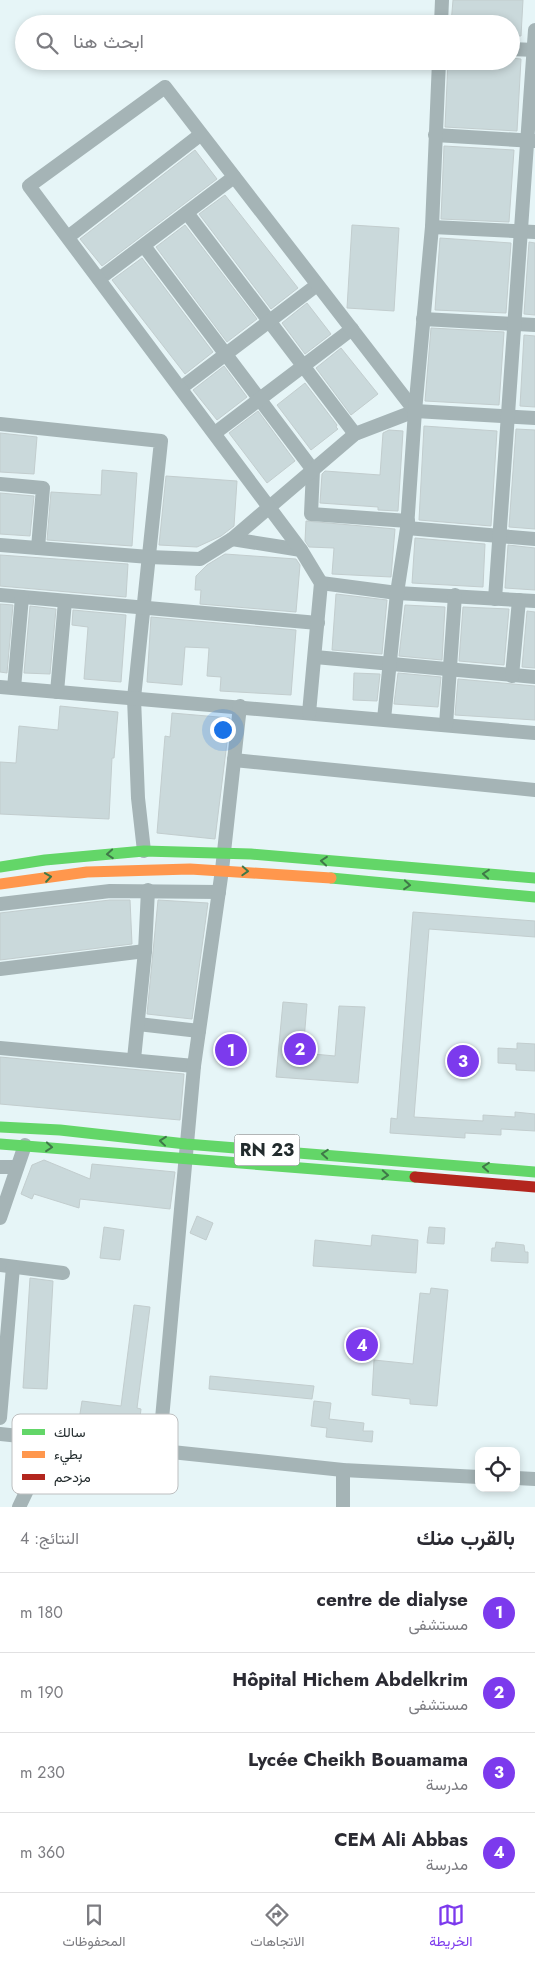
<!DOCTYPE html>
<html lang="ar">
<head>
<meta charset="utf-8">
<style>
	:root { --surface:#fff; --page:#f7f7f7; --text:#2b2b33; --muted:#7c7c81; --line:#e1e1e2; --accent:#7c3aed }
	body { margin:0; font-family:Jost,Vazirmatn,sans-serif; background:var(--page); color:var(--text); direction:rtl }
	.controls { position:absolute; right:15px; bottom:15px; display:grid; overflow:hidden; border-radius:10px; box-shadow:0 2px 8px #0003 }
	.controls button { width:45px; height:45px; display:grid; place-items:center; padding:0; border:0; border-bottom:1px solid var(--line); background:var(--surface); color:var(--text); font:25px sans-serif }
	.you { position:absolute; left:222px; top:729px; width:18px; height:18px; margin:-12px; border:4px solid #fff; border-radius:50%; background:#1a73e8; box-shadow:0 0 0 8px #1a73e833 }
	.badge { display:grid; place-items:center; width:32px; height:32px; border-radius:50%; background:var(--accent); color:#fff; font-size:16px; font-weight:700 }
	.pin { position:absolute; translate:-50% -50%; border:2px solid #fff; box-shadow:0 1px 5px #0006 }
	.list { margin:0; padding:0; list-style:none }
	h2 { display:flex; justify-content:space-between; align-items:center; height:65px; margin:0; padding:0 20px; font-size:21px }
	h2 small { font-size:16px; font-weight:400; color:var(--muted) }
	.list li { display:grid; grid-template-columns:32px 1fr auto; gap:15px; align-items:center; box-sizing:border-box; height:80px; padding:0 20px; border-top:1px solid var(--line) }
	.list b { display:block; font-size:19px; white-space:nowrap }
	.list p { margin:0; font-size:16px; white-space:nowrap; color:var(--muted) }
	.list em { font-size:16px; font-style:normal; color:var(--muted) }
	.icon { flex:none; width:28px; height:28px; fill:none; stroke:currentColor; stroke-width:2; stroke-linecap:round; stroke-linejoin:round }
	.map { position:relative; flex:none; width:535px; height:1507px; overflow:hidden; direction:ltr }
	.search { position:absolute; background:var(--surface); box-shadow:0 2px 8px #0003; left:15px; right:15px; top:15px; height:55px; display:flex; align-items:center; gap:12px; box-sizing:border-box; padding:0 18px; border-radius:28px; color:var(--muted); font-size:19px }
	.sheet { height:385px; background:var(--surface) }
	nav { display:flex; justify-content:space-around; align-items:center; box-sizing:border-box; height:70px; border-top:1px solid var(--line); background:var(--surface); font-size:14px; color:var(--muted) }
	nav a { display:grid; justify-items:center; gap:2px }
	nav .on { color:var(--accent) }
	.map>svg:first-child { display:block }
	.building { fill:#cad9db; stroke:#c2cdce }
	.lines { fill:none; stroke-linecap:round; stroke-linejoin:round }
	.street { stroke:#a5b4b6; stroke-width:14 }
	.fast { stroke:#63d668; stroke-width:11 }
	.slow { stroke:#ff974d; stroke-width:11 }
	.jam { stroke:#b3261e; stroke-width:11 }
	.oneway { stroke:#3f7848 }
	.labels { text-anchor:middle; stroke-width:5; stroke-linejoin:round; paint-order:stroke }
	.shield { fill:#fff; stroke:#646b6c; stroke-width:1 }
	.shield-label { font-size:18px; font-weight:bold; fill:#222b2d }
	.key { fill:#fff; stroke:#bdbfc0; stroke-width:1 }
	.key-label { font-size:14px; fill:#222b2d }
</style>
</head>
<body>
<div class="map">
<svg width="535" height="1507" viewBox="0 0 535 1507">
	<rect width="100%" height="100%" fill="#e6f5f7"/>
	<!-- building -->
	<g class="building">
		<path d="M453 0H523L521 36H511V24H451Z"/>
		<path d="M511 58 521 59 517 131 445 127 448 61H511Z"/>
		<path d="M444 146 514 150 509 222 441 219Z"/>
		<path d="M195 150 217 179 102 266 80 239Z"/>
		<path d="M225 195 298 288 271 309 199 214Z"/>
		<path d="M185 225 257 319 227 342 156 247Z"/>
		<path d="M352 225 399 228 394 311 347 308Z"/>
		<path d="M440 238 511 243 506 313 435 310Z"/>
		<path d="M529 242 535 243V315L524 314Z"/>
		<path d="M142 258 213 352 185 374 112 280Z"/>
		<path d="M307 303 331 334 305 354 282 323Z"/>
		<path d="M431 328 504 332 499 405 425 401Z"/>
		<path d="M524 335 535 336V407L520 406Z"/>
		<path d="M341 348 378 394 351 415 316 368Z"/>
		<path d="M224 366 247 397 217 420 193 390Z"/>
		<path d="M305 383 337 425 336 427 338 429 311 450 277 405Z"/>
		<path d="M258 411 295 461 267 483 229 433Z"/>
		<path d="M424 426 497 431 491 526 419 520Z"/>
		<path d="M516 429 535 430V529L509 527Z"/>
		<path d="M389 430 403 431 398 511 378 510V507L320 503 322 474 325 471 380 475 383 433Z"/>
		<path d="M0 433 37 437 34 474 0 472Z"/>
		<path d="M102 470 137 473 132 546 47 540 51 492 101 495Z"/>
		<path d="M166 476 237 481 234 526 221 536 197 547 159 545Z"/>
		<path d="M0 493 34 496 30 536 0 534Z"/>
		<path d="M306 521 395 529 391 577 332 574 334 548 309 547 305 541Z"/>
		<path d="M415 538 485 544 483 587 412 583Z"/>
		<path d="M508 545 535 548V590L505 588Z"/>
		<path d="M225 554 296 559 300 565 296 612 200 604 201 590H195L196 576 207 565Z"/>
		<path d="M0 555 128 564 126 597 0 586Z"/>
		<path d="M336 594 387 600 382 654 332 650Z"/>
		<path d="M0 604 13 605 7 673 0 672Z"/>
		<path d="M405 605 445 607 442 660 399 656Z"/>
		<path d="M30 606 56 609 50 674 24 673Z"/>
		<path d="M463 607 509 609 504 665 459 661Z"/>
		<path d="M73 610 126 615 121 682 84 679 88 627 72 625Z"/>
		<path d="M527 611 535 612V668L522 667Z"/>
		<path d="M151 617 296 630 291 695 220 691 221 677 207 676 209 648 185 647 182 685 147 682Z"/>
		<path d="M354 673 380 674 377 701 353 700Z"/>
		<path d="M398 673 441 677 438 707 394 704Z"/>
		<path d="M458 679 535 686V720L455 715Z"/>
		<path d="M60 706 118 712 114 758H112L109 819 0 814V762L16 763 19 726 58 730Z"/>
		<path d="M172 713 230 718 215 839 157 833 165 736 170 737Z"/>
		<path d="M110 900H130L132 944 0 960V913Z"/>
		<path d="M158 900 208 903 192 1019 147 1014Z"/>
		<path d="M413 912 535 921V937L429 929 414 1117 483 1121V1115L515 1117V1112L535 1114V1131L501 1129V1135L465 1133V1138L390 1133 391 1118 397 1119Z"/>
		<path d="M283 1002 307 1004 303 1053 335 1056 339 1006 365 1007 358 1083 276 1077Z"/>
		<path d="M517 1043 535 1044V1071L516 1070V1064L498 1063V1048L517 1049Z"/>
		<path d="M0 1057 184 1074 180 1120 0 1104Z"/>
		<path d="M44 1160 90 1179 92 1164 175 1172 170 1209 80 1199 79 1208 34 1194 32 1199 21 1194 32 1165Z"/>
		<path d="M197 1216 213 1223 206 1240 190 1233Z"/>
		<path d="M104 1227 124 1230 120 1260 100 1258Z"/>
		<path d="M429 1227 445 1228 444 1244 427 1243Z"/>
		<path d="M372 1235 418 1240 416 1273 313 1266 315 1240 371 1246Z"/>
		<path d="M496 1242 524 1245 525 1252H528V1263L491 1261 492 1248H495Z"/>
		<path d="M30 1278 53 1281 47 1389 23 1388Z"/>
		<path d="M431 1288 448 1290 437 1406 410 1404V1399L372 1395 374 1360 413 1364 420 1293 430 1294Z"/>
		<path d="M134 1305 150 1307 137 1408 141 1409 139 1427 79 1420 82 1401 121 1406Z"/>
		<path d="M210 1376 314 1386 312 1399 209 1389Z"/>
		<path d="M314 1401 331 1403 329 1419 364 1423 363 1431H373L372 1442 326 1437 327 1428 311 1426Z"/>
	</g>
	<g class="lines">
		<!-- street -->
		<g class="street">
			<path d="M441 24 442 0"/>
			<path d="M511 49 535 50"/>
			<path d="M435 135 535 141"/>
			<path d="M187 213 355 434"/>
			<path d="M432 227 535 232"/>
			<path d="M68 237 200 135"/>
			<path d="M144 246 313 470 311 514 408 521"/>
			<path d="M99 279 234 177"/>
			<path d="M423 319 535 325"/>
			<path d="M181 388 317 285"/>
			<path d="M0 424 161 441 134 698 138 798 144 851"/>
			<path d="M215 433 352 329"/>
			<path d="M0 484 43 488 38 548"/>
			<path d="M407 528 535 539"/>
			<path d="M232 539 301 550"/>
			<path d="M0 545 149 557 200 559 232 539 355 434 415 411 535 418"/>
			<path d="M321 583 397 593 535 601"/>
			<path d="M0 595 318 623"/>
			<path d="M495 599 535 30"/>
			<path d="M315 657 535 677"/>
			<path d="M512 676 519 600"/>
			<path d="M0 687 535 733"/>
			<path d="M14 688 22 597"/>
			<path d="M57 692 65 601"/>
			<path d="M309 713 321 583 301 550 29 186 165 87 415 411"/>
			<path d="M384 719 397 593 407 528 415 411 432 227 439 61"/>
			<path d="M446 725 455 595"/>
			<path d="M234 760 535 790"/>
			<path d="M0 904 110 891 219 892"/>
			<path d="M0 969 145 951"/>
			<path d="M138 1024 199 1031"/>
			<path d="M0 1048 194 1066"/>
			<path d="M134 1059 145 951 148 890"/>
			<path d="M0 1167H17"/>
			<path d="M0 1218 25 1145"/>
			<path d="M0 1265 63 1273"/>
			<path d="M0 1418 13 1267"/>
			<path d="M0 1434 343 1470 479 1477"/>
			<path d="M159 1452 194 1066 222 870 240 706"/>
			<path d="M516 1478 535 1479"/>
			<path d="M19 1507 51 1440"/>
			<path d="M343 1507V1470"/>
		</g>
		<!-- fast -->
		<g class="fast">
			<path d="M0 867 45 860 144 851 251 854 535 878"/>
			<path d="M331 878 535 897"/>
			<path d="M0 1127 60 1130 186 1144 535 1172"/>
			<path d="M0 1144 415 1177"/>
		</g>
		<!-- slow -->
		<path class="slow" d="M0 884 87 872 190 869 331 878"/>
		<!-- jam -->
		<path class="jam" d="M415 1177 535 1187"/>
	</g>
	<!-- one-way arrows -->
	<defs><path id="oneway-chevron" d="M-2-3.5L2.5 0L-2 3.5" fill="none" stroke-width="1.6" stroke-linecap="round" stroke-linejoin="round" transform="scale(1.25)"/></defs>
	<g class="oneway">
		<use href="#oneway-chevron" transform="translate(110 854) rotate(176)"/>
		<use href="#oneway-chevron" transform="translate(324 861) rotate(-175)"/>
		<use href="#oneway-chevron" transform="translate(245 871) rotate(3)"/>
		<use href="#oneway-chevron" transform="translate(486 874) rotate(-175)"/>
		<use href="#oneway-chevron" transform="translate(48 877) rotate(-8)"/>
		<use href="#oneway-chevron" transform="translate(407 885) rotate(5)"/>
		<use href="#oneway-chevron" transform="translate(163 1141) rotate(-174)"/>
		<use href="#oneway-chevron" transform="translate(49 1147) rotate(5)"/>
		<use href="#oneway-chevron" transform="translate(325 1154) rotate(-176)"/>
		<use href="#oneway-chevron" transform="translate(486 1167) rotate(-175)"/>
		<use href="#oneway-chevron" transform="translate(385 1175) rotate(4)"/>
	</g>
	<g class="labels">
		<!-- shield labels -->
		<rect class="shield" x="234.5" y="1134.5" width="65" height="31" rx="4"/>
		<g class="shield-label">
			<text x="267" y="1156">RN 23</text>
		</g>
	</g>
	<!-- legend -->
	<rect x="12" y="1414" width="166" height="80" rx="8" class="key"/>
	<rect x="22" y="1429" width="23" height="6" fill="#63d668"/>
	<rect x="22" y="1451" width="23" height="7" fill="#ff974d"/>
	<rect x="22" y="1474" width="23" height="6" fill="#b3261e"/>
	<g class="key-label">
		<text x="54" y="1437">سالك</text>
		<text x="54" y="1459">بطيء</text>
		<text x="54" y="1482">مزدحم</text>
	</g>
</svg>
<div class="controls">
<button><svg class="icon" aria-label="locate" viewBox="0 0 24 24"><circle cx="12" cy="12" r="6"/><path d="M12 2v4M12 18v4M2 12h4M18 12h4"/></svg></button>
</div>
<div class="you"></div>
<div class="pin badge" style="left:231px;top:1050px">1</div>
<div class="pin badge" style="left:300px;top:1049px">2</div>
<div class="pin badge" style="left:463px;top:1061px">3</div>
<div class="pin badge" style="left:362px;top:1345px">4</div>
<div class="search"><svg class="icon" aria-label="search" viewBox="0 0 24 24"><circle cx="10" cy="10" r="6"/><path d="M15 15l6 6"/></svg>ابحث هنا</div>
</div>
<section class="sheet">
<h2>بالقرب منك<small>النتائج: 4</small></h2>
<ul class="list">
<li><span class="badge">1</span><div><b>centre de dialyse</b><p>مستشفى</p></div><em>180 m</em></li>
<li><span class="badge">2</span><div><b>Hôpital Hichem Abdelkrim</b><p>مستشفى</p></div><em>190 m</em></li>
<li><span class="badge">3</span><div><b>Lycée Cheikh Bouamama</b><p>مدرسة</p></div><em>230 m</em></li>
<li><span class="badge">4</span><div><b>CEM Ali Abbas</b><p>مدرسة</p></div><em>360 m</em></li>
</ul>
</section>
<nav>
<a class="on"><svg class="icon" aria-label="map" viewBox="0 0 24 24"><path d="M3 6l6-2 6 2 6-2v14l-6 2-6-2-6 2zM9 4v14M15 6v14"/></svg>الخريطة</a>
<a><svg class="icon" aria-label="directions" viewBox="0 0 24 24"><path d="M12 3l9 9-9 9-9-9zM9 14v-3h6M13 9l2 2-2 2"/></svg>الاتجاهات</a>
<a><svg class="icon" aria-label="saved" viewBox="0 0 24 24"><path d="M7 4h10v16l-5-4-5 4z"/></svg>المحفوظات</a>
</nav>
</body>
</html>
